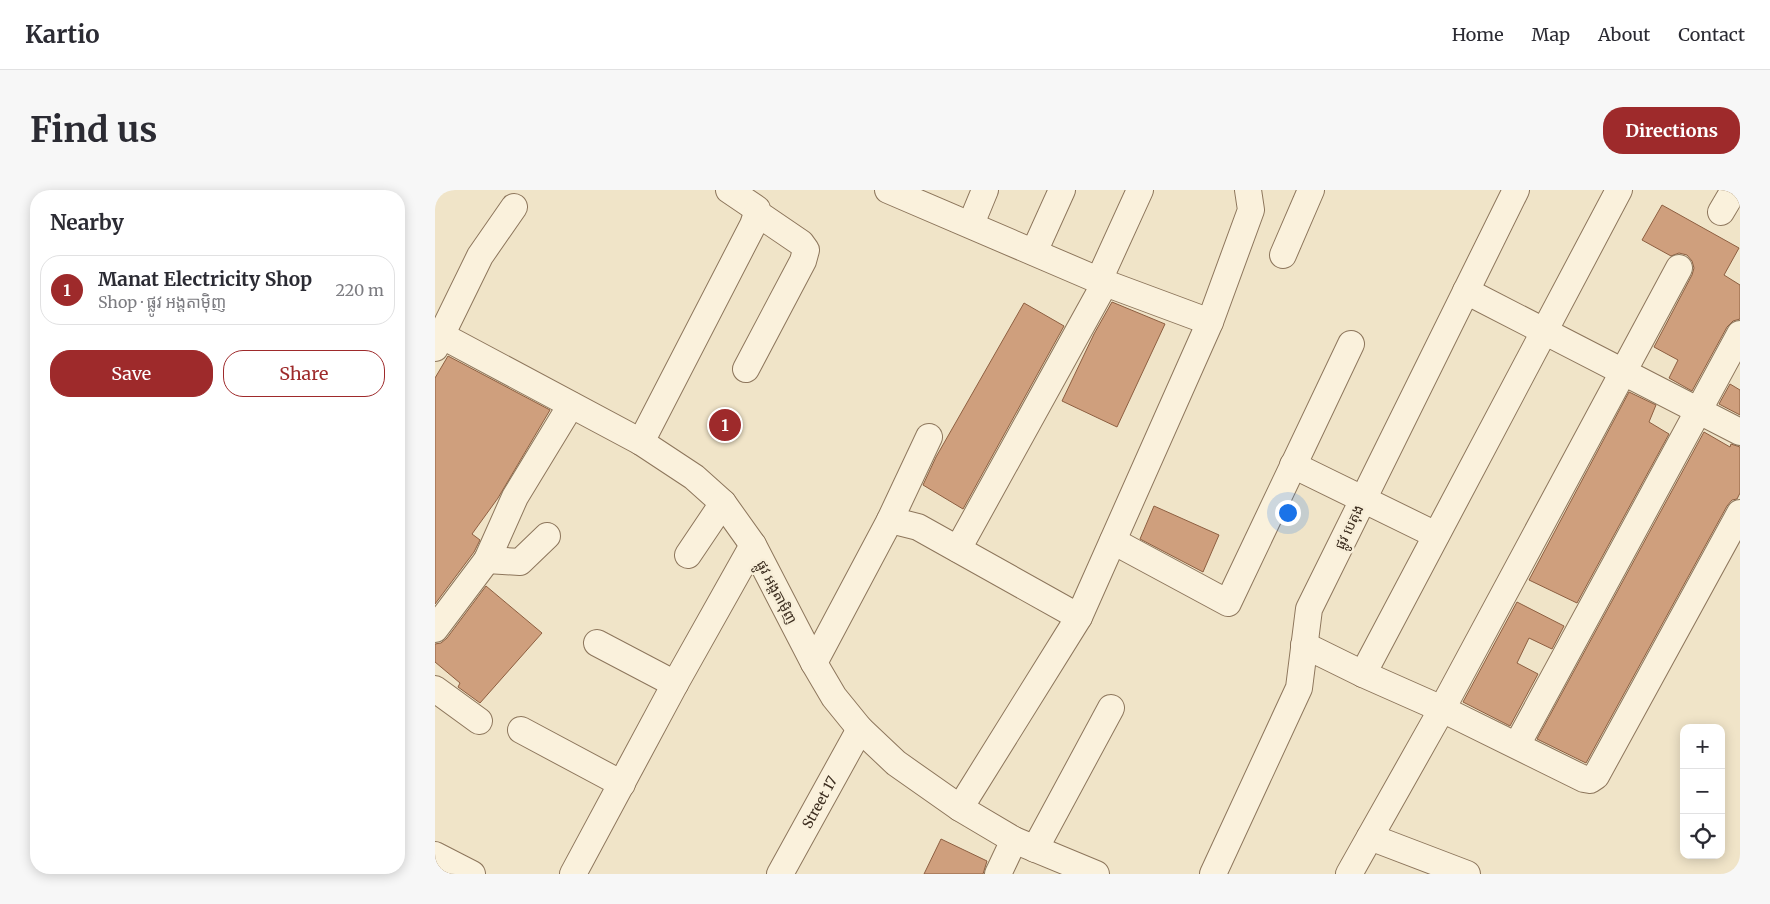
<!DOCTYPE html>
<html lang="en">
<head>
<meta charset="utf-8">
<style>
	:root { --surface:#fff; --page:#f7f7f7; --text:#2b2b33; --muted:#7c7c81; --line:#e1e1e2; --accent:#9e2a2b }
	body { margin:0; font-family:Merriweather,"Noto Sans Khmer",serif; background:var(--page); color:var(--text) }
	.controls { position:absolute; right:15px; bottom:15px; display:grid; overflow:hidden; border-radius:10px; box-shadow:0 2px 12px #0003 }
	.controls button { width:45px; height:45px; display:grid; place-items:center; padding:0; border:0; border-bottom:1px solid var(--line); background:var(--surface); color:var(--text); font:25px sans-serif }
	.you { position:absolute; left:852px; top:322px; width:18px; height:18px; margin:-12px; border:4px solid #fff; border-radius:50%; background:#1a73e8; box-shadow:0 0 0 8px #1a73e833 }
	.badge { display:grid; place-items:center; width:32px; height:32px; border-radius:50%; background:var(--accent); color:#fff; font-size:16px; font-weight:700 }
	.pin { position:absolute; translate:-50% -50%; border:2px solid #fff; box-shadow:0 1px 5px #0006 }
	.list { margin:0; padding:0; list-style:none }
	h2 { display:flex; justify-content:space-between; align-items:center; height:65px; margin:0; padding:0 20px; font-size:21px }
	h2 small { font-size:16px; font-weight:400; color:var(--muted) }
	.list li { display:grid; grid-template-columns:32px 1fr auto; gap:15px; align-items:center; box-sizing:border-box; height:70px; margin:0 10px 10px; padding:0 10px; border:1px solid var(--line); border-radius:20px }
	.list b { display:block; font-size:19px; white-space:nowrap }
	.list p { margin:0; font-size:16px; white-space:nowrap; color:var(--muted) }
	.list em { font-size:16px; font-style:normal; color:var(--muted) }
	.actions { display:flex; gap:10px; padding:15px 20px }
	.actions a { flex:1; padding:11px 0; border:1px solid var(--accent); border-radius:20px; text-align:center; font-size:18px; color:var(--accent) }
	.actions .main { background:var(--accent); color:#fff }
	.icon { flex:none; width:28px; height:28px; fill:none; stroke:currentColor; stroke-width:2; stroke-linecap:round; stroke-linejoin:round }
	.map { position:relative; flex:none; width:1305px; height:684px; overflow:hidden; border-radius:20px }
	header { display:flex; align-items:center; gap:30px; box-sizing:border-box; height:70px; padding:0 25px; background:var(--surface); border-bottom:1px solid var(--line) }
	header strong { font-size:24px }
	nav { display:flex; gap:28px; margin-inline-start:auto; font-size:18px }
	.intro { display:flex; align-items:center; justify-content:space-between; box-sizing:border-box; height:120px; padding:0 30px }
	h1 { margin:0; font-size:35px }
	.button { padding:12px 22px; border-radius:20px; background:var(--accent); color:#fff; font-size:18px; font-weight:700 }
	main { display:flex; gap:30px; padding:0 30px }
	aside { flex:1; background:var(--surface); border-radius:20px; box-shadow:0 2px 12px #0003 }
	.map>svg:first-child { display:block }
	.building { fill:#cf9f7d; stroke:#8d5f41 }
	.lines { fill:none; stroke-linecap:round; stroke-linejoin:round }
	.minor-casing { stroke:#8d765c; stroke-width:28 }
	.minor { stroke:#faf1dc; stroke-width:26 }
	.labels { text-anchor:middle; stroke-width:5; stroke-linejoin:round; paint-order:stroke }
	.street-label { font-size:14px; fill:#3d2e20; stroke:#f7eed8 }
</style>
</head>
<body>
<header>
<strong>Kartio</strong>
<nav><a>Home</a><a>Map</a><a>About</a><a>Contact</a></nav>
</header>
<div class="intro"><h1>Find us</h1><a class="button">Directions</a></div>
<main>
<aside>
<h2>Nearby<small></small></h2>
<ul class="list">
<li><span class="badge">1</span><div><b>Manat Electricity Shop</b><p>Shop · ផ្លូវ អង្តតាម៉ិញ</p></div><em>220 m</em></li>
</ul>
<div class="actions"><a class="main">Save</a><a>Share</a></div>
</aside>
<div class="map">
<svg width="1305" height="684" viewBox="0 0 1305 684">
	<rect width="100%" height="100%" fill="#f0e4c8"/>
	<!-- building -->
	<g class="building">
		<path d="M1227 15 1304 58 1289 85 1305 95V129L1298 131 1292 137 1257 201 1234 188 1243 170 1219 157 1257 85 1259 78 1257 71 1252 65 1244 63 1236 66 1207 50Z"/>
		<path d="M677 112 730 134 682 237 627 211 659 144Z"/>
		<path d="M589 113 629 136 528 319 488 295 501 267Z"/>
		<path d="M13 166 115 220 63 308 37 344 45 350 39 362 0 414V188Z"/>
		<path d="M1295 194 1305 200V225L1284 214Z"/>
		<path d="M1194 202 1221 215 1214 232 1234 244 1142 413 1094 390Z"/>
		<path d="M1269 242 1295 257 1296 254 1305 257V303L1302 309 1297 310 1292 316 1151 573 1102 549Z"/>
		<path d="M719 316 784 345 768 382 705 349Z"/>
		<path d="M51 396 107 443 45 513 23 497 25 493 0 472V454L6 453 12 448Z"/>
		<path d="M1082 412 1129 436 1117 459 1094 448 1082 473 1103 484 1075 536 1028 512Z"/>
		<path d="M506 649 552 671 548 684H489Z"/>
	</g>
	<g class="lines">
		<!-- minor casing -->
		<g class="minor-casing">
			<g id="minor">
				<path d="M294 0 322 19V23L366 53 371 60 368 71 311 179"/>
				<path d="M453 0 670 93 775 132"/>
				<path d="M1286 22 1299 0"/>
				<path d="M536 34 550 0"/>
				<path d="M599 62 627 0"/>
				<path d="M848 65 876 0"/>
				<path d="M664 90 705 0"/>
				<path d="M1031 101 1305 242"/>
				<path d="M0 142 206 252 259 287 288 313 318 355 379 473 399 507 425 539 461 573 525 618 579 650 661 684"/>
				<path d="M0 158 45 66 79 17"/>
				<path d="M206 252 318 35 322 23"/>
				<path d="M858 275 1001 345"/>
				<path d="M455 330 494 247"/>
				<path d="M678 351 793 413 916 154"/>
				<path d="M523 359 670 93"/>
				<path d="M253 365 288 313"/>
				<path d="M52 370 85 372 112 346"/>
				<path d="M0 439 52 370 80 307 136 215"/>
				<path d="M162 453 240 494"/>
				<path d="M869 455 928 484 1007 519 1149 589 1155 590 1161 586 1305 323"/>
				<path d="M379 473 455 330 483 337 644 427"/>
				<path d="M928 484 1184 0"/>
				<path d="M0 499 44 531"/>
				<path d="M86 540 187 594"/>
				<path d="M1082 555 1305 144"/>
				<path d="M525 618 644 427 775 132 816 20 813 0"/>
				<path d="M935 647 1032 684"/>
				<path d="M600 659 676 518"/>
				<path d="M0 665 37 684"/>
				<path d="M138 684 240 494 318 355"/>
				<path id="s1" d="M345 684 425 539"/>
				<path d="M563 684 579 650"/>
				<path d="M778 684 864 498 874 419 1081 0"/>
				<path d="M914 684 1007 519 1244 78"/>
			</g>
		</g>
		<!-- minor -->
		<use href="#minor" class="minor"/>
	</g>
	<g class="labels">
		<!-- street labels -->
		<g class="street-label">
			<text transform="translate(914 337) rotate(-64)" y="5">ផ្លូវ បេតុង</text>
			<text transform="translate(342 402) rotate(62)" y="5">ផ្លូវ អង្តតាម៉ិញ</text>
			<text dy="5" stroke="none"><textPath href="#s1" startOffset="82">Street 17</textPath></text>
		</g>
	</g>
</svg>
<div class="controls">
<button>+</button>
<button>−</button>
<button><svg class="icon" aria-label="locate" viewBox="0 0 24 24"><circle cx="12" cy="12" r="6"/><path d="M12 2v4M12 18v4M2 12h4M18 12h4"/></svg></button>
</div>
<div class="you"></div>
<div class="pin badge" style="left:290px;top:235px">1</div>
</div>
</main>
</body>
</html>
